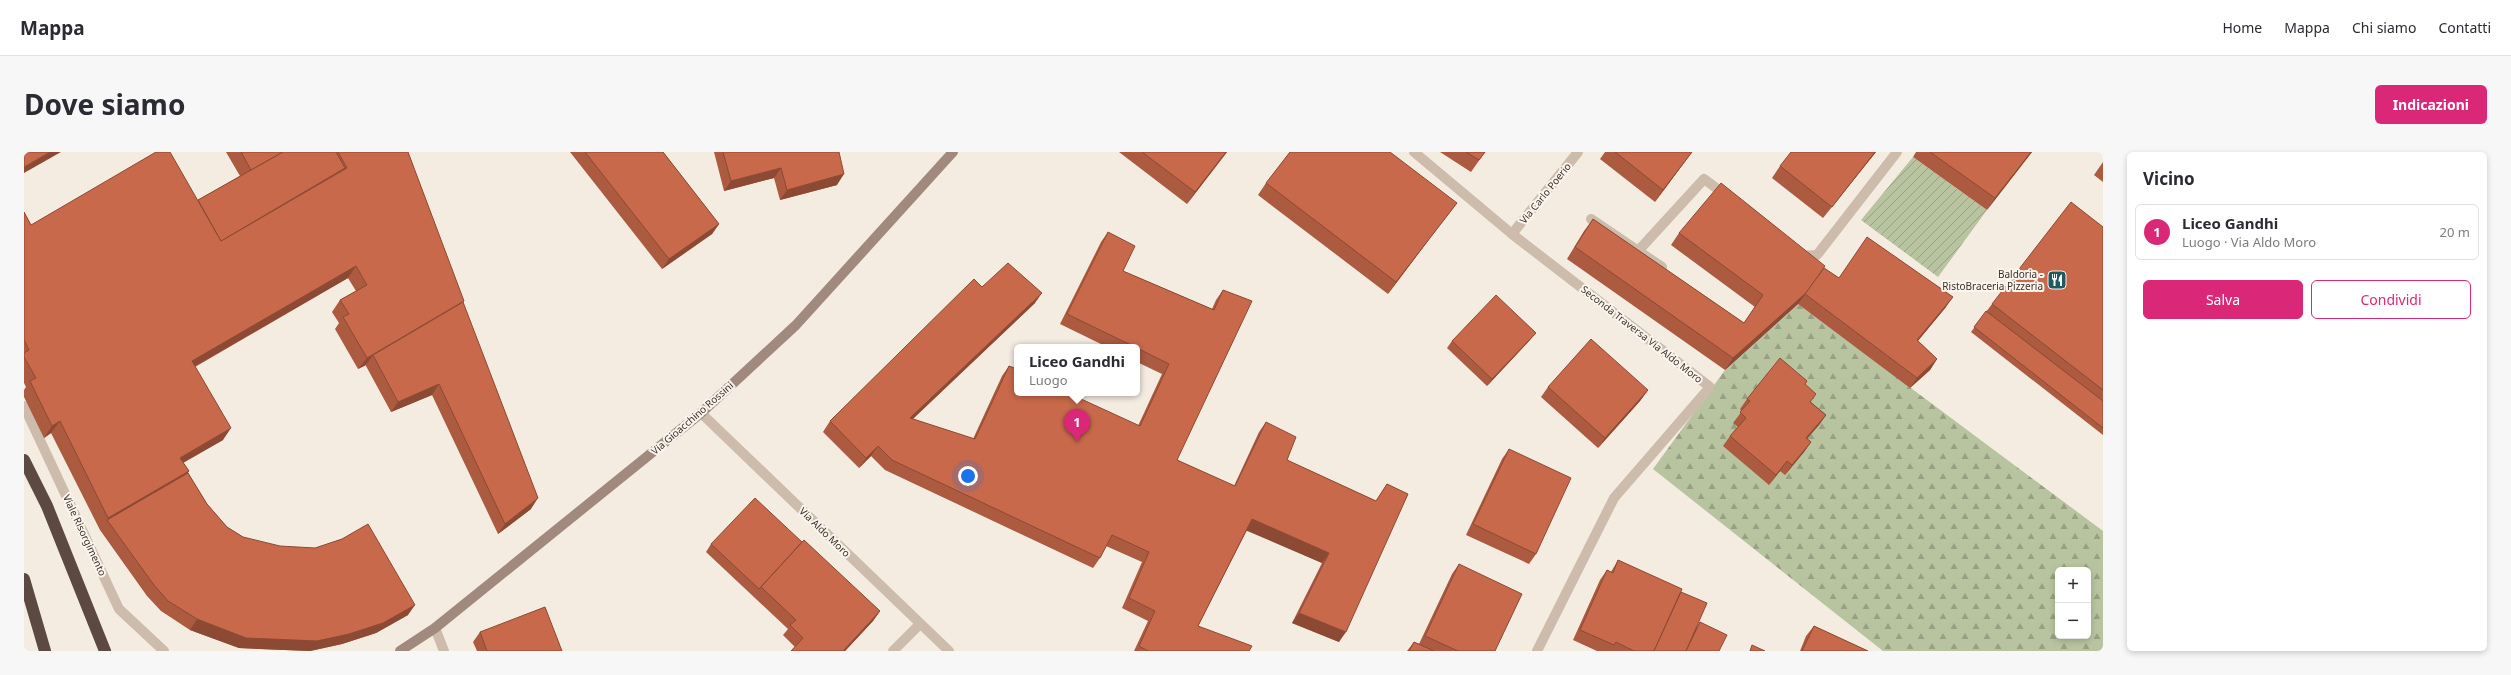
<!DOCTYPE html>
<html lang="it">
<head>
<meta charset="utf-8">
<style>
	:root { --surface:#fff; --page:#f7f7f7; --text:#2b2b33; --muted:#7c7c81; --line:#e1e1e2; --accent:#db2777 }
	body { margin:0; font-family:"Noto Sans",sans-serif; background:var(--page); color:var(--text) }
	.controls { position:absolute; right:12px; bottom:12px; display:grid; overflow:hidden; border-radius:6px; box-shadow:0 2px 6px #0003 }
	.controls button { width:36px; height:36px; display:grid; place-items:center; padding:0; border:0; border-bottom:1px solid var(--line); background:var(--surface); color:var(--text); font:20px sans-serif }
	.you { position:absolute; left:944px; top:324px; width:14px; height:14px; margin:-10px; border:3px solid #fff; border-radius:50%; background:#1a73e8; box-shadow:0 0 0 6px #1a73e833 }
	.badge { display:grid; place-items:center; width:26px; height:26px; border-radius:50%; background:var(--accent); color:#fff; font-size:13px; font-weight:700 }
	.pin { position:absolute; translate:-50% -33px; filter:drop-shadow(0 1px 2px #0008) }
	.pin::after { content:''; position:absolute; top:21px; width:14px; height:12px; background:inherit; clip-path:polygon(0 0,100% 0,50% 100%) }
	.popup { position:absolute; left:990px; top:192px; width:126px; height:52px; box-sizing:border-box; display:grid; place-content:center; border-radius:6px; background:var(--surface); filter:drop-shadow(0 1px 3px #0005); font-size:13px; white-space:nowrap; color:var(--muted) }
	.popup b { font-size:15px; color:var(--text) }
	.popup::after { content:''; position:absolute; left:50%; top:100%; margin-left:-8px; border:8px solid transparent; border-top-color:var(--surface) }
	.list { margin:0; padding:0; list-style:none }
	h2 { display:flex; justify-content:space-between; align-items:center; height:52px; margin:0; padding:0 16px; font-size:17px }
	h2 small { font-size:13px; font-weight:400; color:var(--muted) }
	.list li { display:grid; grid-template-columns:26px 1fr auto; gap:12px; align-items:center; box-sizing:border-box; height:56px; margin:0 8px 8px; padding:0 8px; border:1px solid var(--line); border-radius:6px }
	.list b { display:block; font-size:15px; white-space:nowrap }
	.list p { margin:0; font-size:13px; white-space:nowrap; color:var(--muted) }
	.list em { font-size:13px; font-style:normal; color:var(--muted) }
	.actions { display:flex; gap:8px; padding:12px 16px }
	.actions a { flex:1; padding:9px 0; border:1px solid var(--accent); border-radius:6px; text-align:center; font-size:14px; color:var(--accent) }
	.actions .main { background:var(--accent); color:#fff }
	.map { position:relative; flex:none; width:2079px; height:499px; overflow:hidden; border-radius:6px }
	header { display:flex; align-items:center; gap:24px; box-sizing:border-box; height:56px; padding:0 20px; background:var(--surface); border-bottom:1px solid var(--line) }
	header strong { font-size:19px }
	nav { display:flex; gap:22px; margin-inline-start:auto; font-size:14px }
	.intro { display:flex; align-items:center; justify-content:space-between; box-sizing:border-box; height:96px; padding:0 24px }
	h1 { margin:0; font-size:28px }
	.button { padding:10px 18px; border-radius:6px; background:var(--accent); color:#fff; font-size:14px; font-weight:700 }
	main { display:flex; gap:24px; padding:0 24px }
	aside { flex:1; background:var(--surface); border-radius:6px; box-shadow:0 2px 6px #0003 }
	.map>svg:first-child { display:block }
	.forest { fill:url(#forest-firs); fill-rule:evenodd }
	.garden { fill:url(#garden-furrows) }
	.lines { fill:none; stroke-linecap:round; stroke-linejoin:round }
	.lane { stroke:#cdbbac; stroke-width:10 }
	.street { stroke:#cdbbac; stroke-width:10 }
	.secondary { stroke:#a18a7d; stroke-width:10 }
	.highway { stroke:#5c4a42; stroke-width:12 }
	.wall { fill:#ac5a40 }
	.shaded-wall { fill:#8c4a34 }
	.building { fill:#c8694b; stroke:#8c4a34 }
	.labels { text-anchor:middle; stroke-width:4; stroke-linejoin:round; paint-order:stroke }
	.street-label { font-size:10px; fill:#3b302b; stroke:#fbf5ee }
	.poi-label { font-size:10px; fill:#3b302b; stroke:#fbf5ee; text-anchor:end }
</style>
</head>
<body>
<header>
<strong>Mappa</strong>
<nav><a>Home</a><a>Mappa</a><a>Chi siamo</a><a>Contatti</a></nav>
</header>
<div class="intro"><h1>Dove siamo</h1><a class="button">Indicazioni</a></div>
<main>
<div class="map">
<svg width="2079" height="499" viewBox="0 0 2079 499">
	<defs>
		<pattern id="forest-firs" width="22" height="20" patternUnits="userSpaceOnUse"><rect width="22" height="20" fill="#b8c4a0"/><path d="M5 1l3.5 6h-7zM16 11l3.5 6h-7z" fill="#97a083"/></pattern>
		<pattern id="garden-furrows" width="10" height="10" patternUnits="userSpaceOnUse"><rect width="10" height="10" fill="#b8c4a0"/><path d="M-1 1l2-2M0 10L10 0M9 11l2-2" fill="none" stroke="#97a083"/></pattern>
	</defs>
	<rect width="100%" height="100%" fill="#f4ebe1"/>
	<!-- forest -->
	<path class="forest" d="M1774 152 2079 379V499H1859L1629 317 1701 218ZM2034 418H2064V484H2034Z"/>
	<!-- garden -->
	<path class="garden" d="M1889 5 1963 58 1914 125 1837 68Z"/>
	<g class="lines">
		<!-- lane -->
		<g class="lane">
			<path d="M1567 67 1638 115"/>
			<path d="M1615 98 1680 27 1703 44"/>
			<path d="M1774 102 1777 104 1793 103 1873 0"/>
			<path d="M0 254 95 457 140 499"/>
			<path d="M869 499 896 472"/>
		</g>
		<!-- street -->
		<g class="street">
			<path d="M1390 0 1488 82 1686 235 1590 346 1513 499"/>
			<path d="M1488 82 1554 0"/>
			<path d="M677 261 925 499"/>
			<path d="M411 476 420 499"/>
		</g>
		<!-- secondary -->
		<path class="secondary" d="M376 499 411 476 677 261 772 173 929 0"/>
		<!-- highway -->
		<g class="highway">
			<path d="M0 308 23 354 81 499"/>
			<path d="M0 427 21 499"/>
		</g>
	</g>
	<!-- wall -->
	<g class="wall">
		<path d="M202 0H384L439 150 507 357 474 382 408 243 367 260 342 214V213L334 217 311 177 315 171 308 160 316 148 332 139 324 126 171 215 199 288 159 311 165 319 164 321 183 352 203 375 219 385 384 463 352 481 318 492 286 499 215 496 166 478 137 459 123 444 76 378 27 281 20 286 0 245V238L2 235 0 231V60L7 73 174 48 216 24Z"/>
		<path d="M546 0H639L695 72 688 82 638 117Z"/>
		<path d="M690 0H815L813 33 756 48 750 26 700 39Z"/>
		<path d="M1095 0H1203L1163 52Z"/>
		<path d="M1416 0H1461L1447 20Z"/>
		<path d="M1581 0H1668L1631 50 1576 7Z"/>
		<path d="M1852 0 1799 66 1748 26 1756 14Z"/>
		<path d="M1892 0H2008L1963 58 1889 5Z"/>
		<path d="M2079 10V30L2070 23Z"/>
		<path d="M1242 31 1433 51 1424 62 1364 142 1234 43Z"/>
		<path d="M1569 67 1720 171 1731 155 1647 93 1655 81 1800 116 1815 126 1922 155 1894 189 1913 207 1906 218 1886 236 1774 152 1701 218 1543 107 1560 79Z"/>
		<path d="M2079 75V283L1947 180 1968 152Z"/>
		<path d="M1084 80 1099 119 1188 157 1192 148 1199 138 1153 308 1210 334 1235 280 1242 270 1263 308 1352 349 1363 332 1315 490 1268 471 1298 411 1223 378 1174 474 1225 499H1110L1124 469 1098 456 1118 410 1082 394 1076 406 1069 416 861 318 847 304 835 316 799 280 806 269 958 135 1011 151 889 267 949 287 978 224 985 214 1114 274 1138 222 1113 210V195H1083L1036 172 1077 90Z"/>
		<path d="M1506 188 1463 234 1423 196 1428 189Z"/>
		<path d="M1781 232 1787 250 1802 263 1795 273 1783 286 1787 290 1780 300 1761 323 1756 319 1745 333 1699 294 1706 284 1714 275 1709 271 1718 259 1716 257 1723 247Z"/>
		<path d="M1524 235 1624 238 1616 249 1574 296 1517 245Z"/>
		<path d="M1485 297 1512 402 1505 412 1442 383 1478 307Z"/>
		<path d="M778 390 856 459 849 469 821 499H767L771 495 759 483 764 477 682 400 687 392Z"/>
		<path d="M1594 408 1657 440 1673 475 1676 470 1695 499H1573L1549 488 1576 428 1583 418 1587 420Z"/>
		<path d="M1435 412 1471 499H1383L1390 490 1395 492 1428 422Z"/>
		<path d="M1790 474 1844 499H1776L1782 484Z"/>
		<path d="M456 480 538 499H453L449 490Z"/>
	</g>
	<!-- shaded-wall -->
	<g class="shaded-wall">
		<path d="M26 0H37L0 21V15Z"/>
		<path d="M1202 0H1203L1163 52 1171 40Z"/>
		<path d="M1668 0 1631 50 1639 38Z"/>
		<path d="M1851 0H1852L1799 66 1808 55Z"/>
		<path d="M2007 0H2008L1963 58 1971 46Z"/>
		<path d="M757 16 750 26 700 39 707 29Z"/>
		<path d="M820 22 813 33 756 48 763 38Z"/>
		<path d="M1433 51 1424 62 1364 142 1372 130Z"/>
		<path d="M695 72 688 82 638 117 645 107Z"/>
		<path d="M332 114 324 126 159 221 168 209Z"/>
		<path d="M1783 140 1774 152 1701 218 1709 206Z"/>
		<path d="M1018 141 1011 151 879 276 886 266Z"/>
		<path d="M1929 145 1922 155 1886 198 1893 188Z"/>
		<path d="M440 149 432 160 349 203 342 213 334 217 343 206Z"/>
		<path d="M1512 181 1506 188 1463 234 1468 227Z"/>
		<path d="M1913 207 1906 218 1886 236 1893 226Z"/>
		<path d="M415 232 408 243 367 260 374 250Z"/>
		<path d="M1624 238 1616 249 1574 296 1581 286Z"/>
		<path d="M1802 263 1795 273 1775 296 1782 286Z"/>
		<path d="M36 269 27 281 20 286 28 274Z"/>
		<path d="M207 276 199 288 148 317 156 306Z"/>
		<path d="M1787 290 1780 300 1761 323 1768 313Z"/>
		<path d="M854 294 847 304 835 316 842 306Z"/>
		<path d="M1763 309 1756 319 1745 333 1752 323Z"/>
		<path d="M165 319 157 331 83 368 84 366Z"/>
		<path d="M514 346 507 357 474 382 481 372Z"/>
		<path d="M1228 367 1305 401 1298 411 1221 378Z"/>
		<path d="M391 453 384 463 352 481 318 492 286 499 215 496 166 478 173 467Z"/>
		<path d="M856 459 849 469 821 499H819Z"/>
		<path d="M1275 461 1322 480 1315 490 1268 471Z"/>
	</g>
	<!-- building -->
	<g class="building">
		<path d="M0 0H26L0 15Z"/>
		<path d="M132 0H146L197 89 323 16 314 0H384L440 149 343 206 319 165 325 162 316 148 343 133 332 114 168 209 207 276 156 306 165 319 84 366 36 269 28 274 6 229 12 226 0 205V201L5 198 0 188V60L7 73Z"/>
		<path d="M217 0H259L227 18Z"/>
		<path d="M259 0H312L321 16 197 89 174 48Z"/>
		<path d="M561 0H639L695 72 645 107Z"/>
		<path d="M699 0H815L820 22 763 38 757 16 707 29Z"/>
		<path d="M1118 0H1202L1171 40Z"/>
		<path d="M1266 0H1366L1433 51 1372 130 1242 31Z"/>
		<path d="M1442 0H1461L1455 8Z"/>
		<path d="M1591 0H1668L1639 38Z"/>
		<path d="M1767 0H1851L1808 55 1756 14Z"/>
		<path d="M1906 0H2007L1971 46Z"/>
		<path d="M1697 31 1801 114 1783 140 1709 206 1551 95 1569 67 1720 171 1739 143 1655 81Z"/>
		<path d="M2047 50 2079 75V238L1968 152Z"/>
		<path d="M1084 80 1111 94 1099 119 1190 158 1199 138 1228 149 1153 308 1211 334 1242 270 1272 285 1263 308 1352 349 1363 332 1384 342 1322 480 1275 461 1305 401 1228 367 1174 474 1228 494 1225 499H1124L1115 494 1131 459 1105 446 1125 400 1088 383 1076 406 868 308 854 294 842 306 806 269 950 127 958 135 984 111 1018 141 886 266 951 287 985 214 993 217V241H1044L1116 274 1145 212 1113 196V195H1111L1043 162Z"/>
		<path d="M1843 85 1929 145 1893 188 1913 207 1893 226 1781 142 1800 116 1815 126Z"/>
		<path d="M1472 143 1512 181 1468 227 1428 189Z"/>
		<path d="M439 150 514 346 481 372 415 232 374 250 349 203Z"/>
		<path d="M1962 159 2079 249V276L1950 175Z"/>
		<path d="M1567 187 1624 238 1581 286 1524 235Z"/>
		<path d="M1756 206 1783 229 1781 232 1792 242 1786 250 1802 263 1782 286 1787 290 1768 313 1763 309 1752 323 1706 284 1722 266 1716 260 1726 249 1723 247Z"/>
		<path d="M1485 297 1547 326 1512 402 1449 372Z"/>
		<path d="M164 321 183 352 203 375 219 385 256 394 291 396 318 387 344 372 391 453 359 471 325 482 293 489 222 486 173 467 144 449 130 433 83 368Z"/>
		<path d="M731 346 778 390 735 437 687 392Z"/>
		<path d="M780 388 856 459 819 499H767L779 486 766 473 772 468 737 435Z"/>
		<path d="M1594 408 1658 437 1630 499H1610L1592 490 1590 493 1556 478 1583 418 1589 421Z"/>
		<path d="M1435 412 1498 442 1471 499H1434L1401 484Z"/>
		<path d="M1657 440 1683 451 1662 499H1630Z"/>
		<path d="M521 455 538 499H463L456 480Z"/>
		<path d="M1676 470 1703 483 1695 499H1662Z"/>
		<path d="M1790 474 1844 499H1778Z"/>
		<path d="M1390 490 1410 499H1385Z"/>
		<path d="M1728 493 1741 499H1726Z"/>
	</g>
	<!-- icons -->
	<defs>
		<g id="restaurant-square" transform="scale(1)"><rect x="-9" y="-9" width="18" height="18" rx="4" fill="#1f5a5e" stroke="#fbf5ee"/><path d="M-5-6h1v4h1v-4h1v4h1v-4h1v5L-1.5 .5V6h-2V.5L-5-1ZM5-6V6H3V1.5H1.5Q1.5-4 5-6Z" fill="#fff"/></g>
	</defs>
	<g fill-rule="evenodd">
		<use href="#restaurant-square" x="2033" y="128"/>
	</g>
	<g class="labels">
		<!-- street labels -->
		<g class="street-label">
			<text transform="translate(1521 41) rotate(-51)" y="4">Via Carlo Poerio</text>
			<text transform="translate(1618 182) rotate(38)" y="4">Seconda Traversa Via Aldo Moro</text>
			<text transform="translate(668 266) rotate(-41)" y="4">Via Gioacchino Rossini</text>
			<text transform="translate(801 380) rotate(44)" y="4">Via Aldo Moro</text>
			<text transform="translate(61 383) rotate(65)" y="4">Viale Risorgimento</text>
		</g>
		<!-- poi labels -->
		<g class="poi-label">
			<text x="2019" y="126">Baldoria -<tspan x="2019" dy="12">RistoBraceria Pizzeria</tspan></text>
		</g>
	</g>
</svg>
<div class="controls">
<button>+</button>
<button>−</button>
</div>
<div class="you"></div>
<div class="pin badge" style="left:1053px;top:290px">1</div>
<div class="popup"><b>Liceo Gandhi</b>Luogo</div>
</div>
<aside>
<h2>Vicino<small></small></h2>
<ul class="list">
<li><span class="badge">1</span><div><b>Liceo Gandhi</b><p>Luogo · Via Aldo Moro</p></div><em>20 m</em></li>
</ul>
<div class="actions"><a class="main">Salva</a><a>Condividi</a></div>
</aside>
</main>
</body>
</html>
